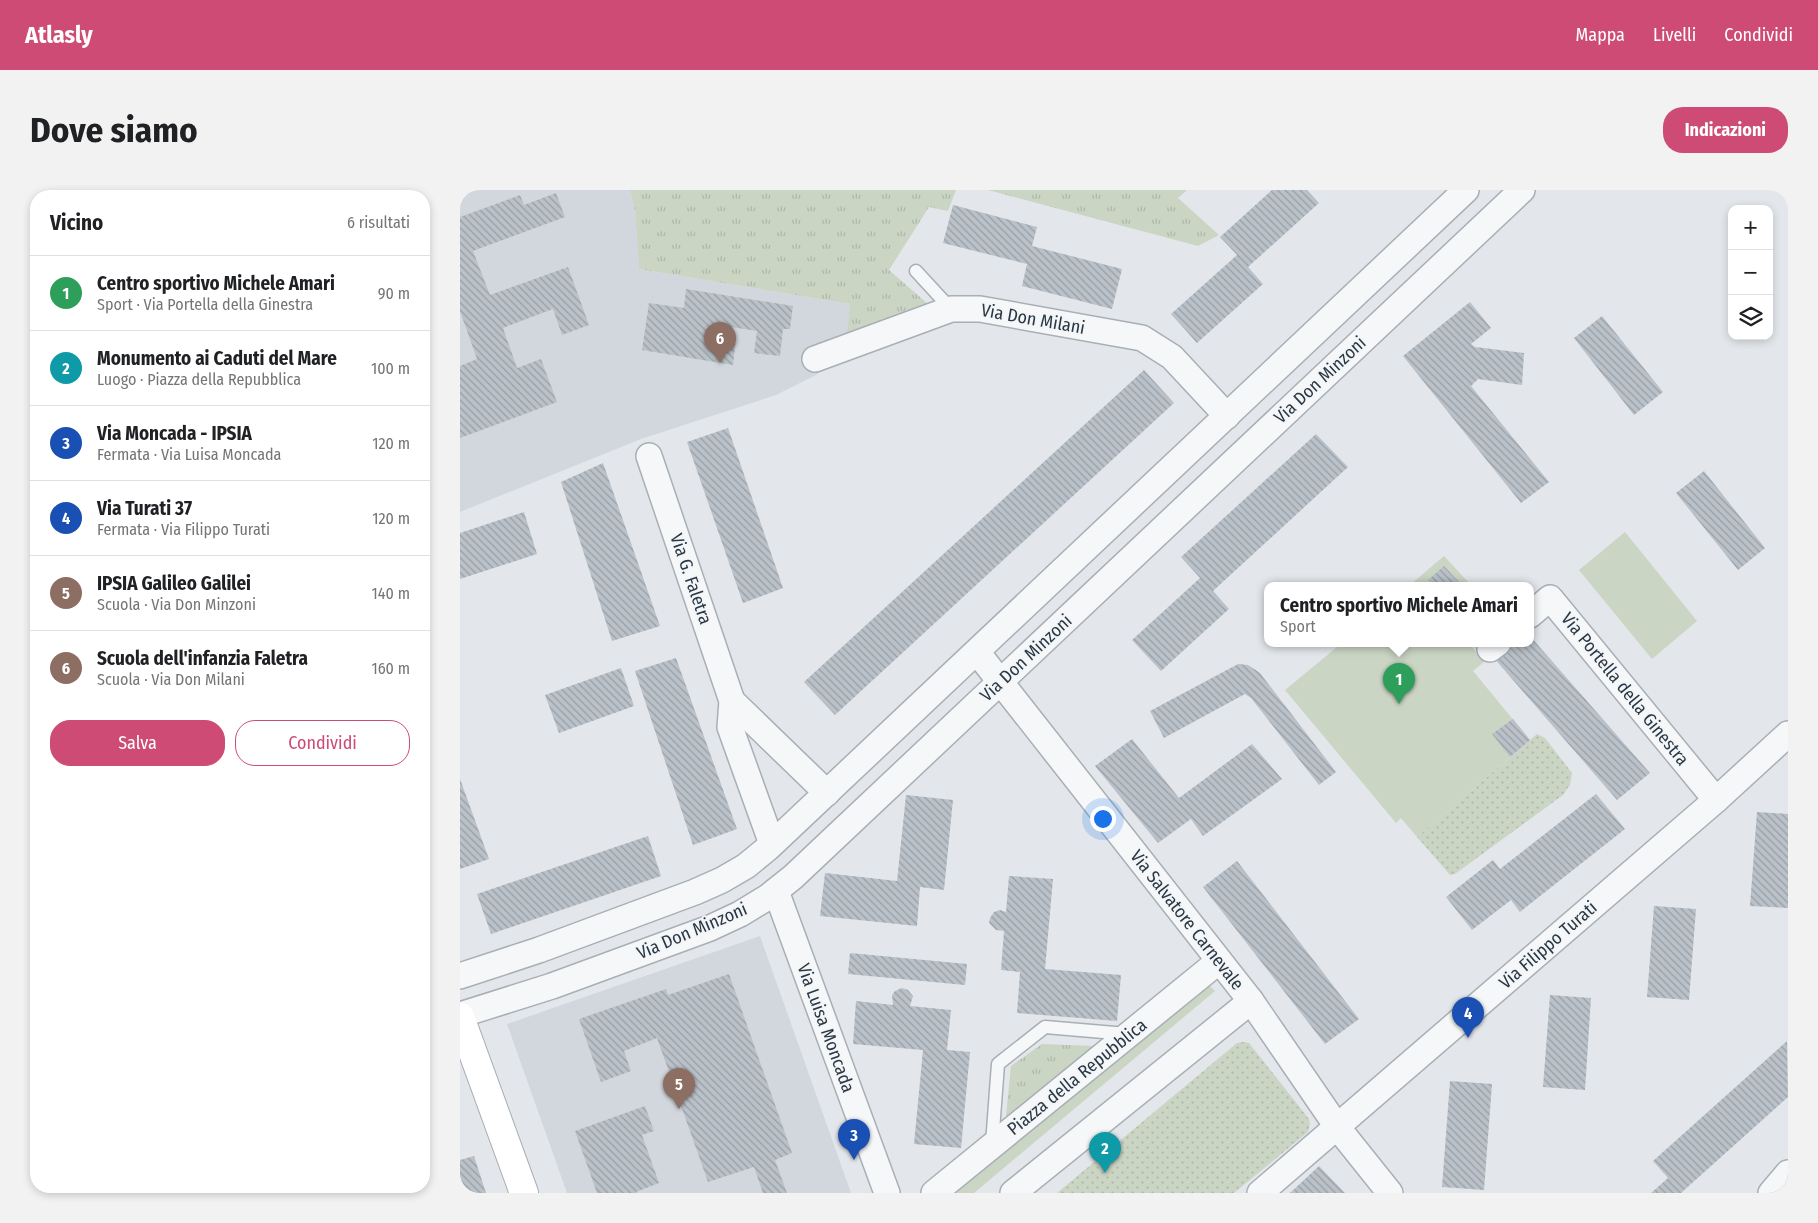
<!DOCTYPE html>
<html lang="it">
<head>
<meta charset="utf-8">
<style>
	:root { --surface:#fff; --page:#f2f2f2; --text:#202124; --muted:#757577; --line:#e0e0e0; --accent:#cd4b74 }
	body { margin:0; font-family:"Fira Sans Condensed",sans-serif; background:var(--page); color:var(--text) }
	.controls { position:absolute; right:15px; top:15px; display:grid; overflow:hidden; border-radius:10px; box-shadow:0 2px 8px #0003 }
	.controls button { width:45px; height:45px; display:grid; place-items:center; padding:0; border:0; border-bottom:1px solid var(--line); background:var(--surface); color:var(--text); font:25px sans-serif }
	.you { position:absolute; left:642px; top:628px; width:18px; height:18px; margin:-12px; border:4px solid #fff; border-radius:50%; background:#1a73e8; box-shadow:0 0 0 8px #1a73e833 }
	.badge { display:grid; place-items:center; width:32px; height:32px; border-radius:50%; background:var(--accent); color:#fff; font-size:16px; font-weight:700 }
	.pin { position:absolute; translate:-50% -41px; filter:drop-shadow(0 1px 2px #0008) }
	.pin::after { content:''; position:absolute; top:26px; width:18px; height:15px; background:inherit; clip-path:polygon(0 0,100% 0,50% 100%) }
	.popup { position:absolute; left:804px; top:392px; width:270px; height:65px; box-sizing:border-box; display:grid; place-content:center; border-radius:10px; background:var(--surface); filter:drop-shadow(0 1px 4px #0005); font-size:16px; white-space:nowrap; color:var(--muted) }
	.popup b { font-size:19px; color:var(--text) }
	.popup::after { content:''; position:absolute; left:50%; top:100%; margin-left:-10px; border:10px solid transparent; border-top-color:var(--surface) }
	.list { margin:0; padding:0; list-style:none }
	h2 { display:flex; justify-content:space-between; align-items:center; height:65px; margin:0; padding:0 20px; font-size:21px }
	h2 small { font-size:16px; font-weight:400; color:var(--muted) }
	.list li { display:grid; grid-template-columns:32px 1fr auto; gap:15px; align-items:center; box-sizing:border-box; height:75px; padding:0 20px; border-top:1px solid var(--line) }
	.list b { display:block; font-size:19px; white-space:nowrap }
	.list p { margin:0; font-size:16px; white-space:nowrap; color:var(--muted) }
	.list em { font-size:16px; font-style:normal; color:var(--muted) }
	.actions { display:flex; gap:10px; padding:15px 20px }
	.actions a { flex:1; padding:11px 0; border:1px solid var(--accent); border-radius:20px; text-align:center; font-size:18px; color:var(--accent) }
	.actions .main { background:var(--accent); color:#fff }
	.icon { flex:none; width:28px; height:28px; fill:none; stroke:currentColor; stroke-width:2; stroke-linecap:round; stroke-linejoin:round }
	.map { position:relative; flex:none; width:1328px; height:1003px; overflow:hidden; border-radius:20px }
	header { display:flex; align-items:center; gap:30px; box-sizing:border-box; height:70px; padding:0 25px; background:var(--accent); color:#fff }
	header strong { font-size:24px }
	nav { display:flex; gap:28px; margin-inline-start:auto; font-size:18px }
	.intro { display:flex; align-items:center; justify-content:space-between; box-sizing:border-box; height:120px; padding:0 30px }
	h1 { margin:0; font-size:35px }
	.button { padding:12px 22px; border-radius:20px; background:var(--accent); color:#fff; font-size:18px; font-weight:700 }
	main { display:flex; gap:30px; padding:0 30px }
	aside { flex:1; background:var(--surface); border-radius:20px; box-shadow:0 2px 8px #0003 }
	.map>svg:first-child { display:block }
	.built { fill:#d1d7dd }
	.grass { fill:url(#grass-tufts) }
	.park { fill:url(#park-dots) }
	.pitch { fill:#cbd5c4 }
	.building { fill:url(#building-back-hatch) }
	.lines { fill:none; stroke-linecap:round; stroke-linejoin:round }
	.lane-casing { stroke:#a8afb5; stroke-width:15 }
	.street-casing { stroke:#a8afb5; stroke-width:28 }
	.secondary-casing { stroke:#a8afb5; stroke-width:30 }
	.lane { stroke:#f6f7f9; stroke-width:12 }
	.street { stroke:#f6f7f9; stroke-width:25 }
	.secondary { stroke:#fff; stroke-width:28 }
	.labels { text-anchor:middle; stroke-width:4; stroke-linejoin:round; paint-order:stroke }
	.street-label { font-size:18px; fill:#2b3843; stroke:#f3f6f8 }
</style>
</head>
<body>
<header>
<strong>Atlasly</strong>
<nav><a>Mappa</a><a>Livelli</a><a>Condividi</a></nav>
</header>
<div class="intro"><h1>Dove siamo</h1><a class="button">Indicazioni</a></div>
<main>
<aside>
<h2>Vicino<small>6 risultati</small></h2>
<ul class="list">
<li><span class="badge" style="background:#2e9e5b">1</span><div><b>Centro sportivo Michele Amari</b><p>Sport · Via Portella della Ginestra</p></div><em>90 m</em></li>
<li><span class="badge" style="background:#0f9aa8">2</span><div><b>Monumento ai Caduti del Mare</b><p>Luogo · Piazza della Repubblica</p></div><em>100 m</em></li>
<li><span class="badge" style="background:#1a4fb4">3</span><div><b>Via Moncada - IPSIA</b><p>Fermata · Via Luisa Moncada</p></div><em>120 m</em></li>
<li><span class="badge" style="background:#1a4fb4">4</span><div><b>Via Turati 37</b><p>Fermata · Via Filippo Turati</p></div><em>120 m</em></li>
<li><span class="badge" style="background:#8d6e63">5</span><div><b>IPSIA Galileo Galilei</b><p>Scuola · Via Don Minzoni</p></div><em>140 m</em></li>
<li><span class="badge" style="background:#8d6e63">6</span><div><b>Scuola dell'infanzia Faletra</b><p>Scuola · Via Don Milani</p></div><em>160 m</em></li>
</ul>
<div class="actions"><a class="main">Salva</a><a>Condividi</a></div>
</aside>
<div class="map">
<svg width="1328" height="1003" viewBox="0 0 1328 1003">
	<defs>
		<pattern id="grass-tufts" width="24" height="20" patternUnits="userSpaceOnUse" patternTransform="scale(1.25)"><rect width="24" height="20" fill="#cbd5c4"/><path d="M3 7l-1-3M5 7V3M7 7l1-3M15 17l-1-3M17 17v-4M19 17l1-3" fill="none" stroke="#aeb8aa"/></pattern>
		<pattern id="park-dots" width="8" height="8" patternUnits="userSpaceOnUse" patternTransform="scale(1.25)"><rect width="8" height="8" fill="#cbd5c4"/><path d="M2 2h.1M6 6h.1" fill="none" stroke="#aeb8aa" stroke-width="1.8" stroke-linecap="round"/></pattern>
		<pattern id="building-back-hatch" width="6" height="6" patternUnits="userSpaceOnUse" patternTransform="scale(1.25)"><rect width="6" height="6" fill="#bac1c8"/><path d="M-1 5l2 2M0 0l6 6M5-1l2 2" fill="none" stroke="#979ea4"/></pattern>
	</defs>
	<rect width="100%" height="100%" fill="#e3e7eb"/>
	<!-- built -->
	<g class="built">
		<path d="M0 0H170L175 21 179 79 390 114 386 150 349 162 358 184 316 205 181 249 0 322Z"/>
		<path d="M300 746 391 1003H107L47 834Z"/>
	</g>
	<!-- grass -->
	<g class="grass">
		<path d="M170 0H496L488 21 469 17 429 80 468 114 462 121 386 150 390 114 179 79 175 21Z"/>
		<path d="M528 0H727L718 8 759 45 738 56Z"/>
		<path d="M746 792 755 801 514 1003H496Z"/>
		<path d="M582 854 635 856 636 860 550 929 546 926 551 876Z"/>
	</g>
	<!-- park -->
	<g class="park">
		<path d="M1077 544 1085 548 1112 583 1110 595 1103 605 995 684 990 685 957 647Z"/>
		<path d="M783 852 789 853 849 929 850 935 848 942 774 1003H597L777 853Z"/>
	</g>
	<!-- pitch -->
	<g class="pitch">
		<path d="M1165 342 1237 431 1192 469 1119 380Z"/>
		<path d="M984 366 1011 395H950Z"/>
		<path d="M882 453H1016L1012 457 1024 472 1013 481 1070 550 957 647 941 628 936 633 825 500Z"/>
	</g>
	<!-- building -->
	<g class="building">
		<path d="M812 0H847L859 13 788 77 803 94 737 153 711 124 777 65 760 47Z"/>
		<path d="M96 3 105 27 13 61 30 105 108 77 129 135 102 145 93 119 43 138 57 178 81 169 97 212 0 248V176L17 169 0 121V27L60 5 64 15Z"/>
		<path d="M493 15 577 37 572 56 662 79 652 119 562 96 567 74 483 53Z"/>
		<path d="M226 99 333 116 330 139H323L320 166 294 163 297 141 271 137 270 147 276 148 273 175 182 160 189 113 224 118Z"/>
		<path d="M1010 112 1031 138 1011 154 1015 157 1064 163 1062 195 1018 189 1011 196 1089 292 1061 313 943 166Z"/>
		<path d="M1142 126 1203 202 1174 225 1114 148Z"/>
		<path d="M684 180 714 213 375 525 344 492Z"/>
		<path d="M268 238 323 398 283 413 227 252Z"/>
		<path d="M856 244 888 277 753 401 769 419 701 481 672 450 740 388 721 367Z"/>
		<path d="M143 273 200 436 152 451 101 292Z"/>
		<path d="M1244 281 1305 358 1278 380 1216 303Z"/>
		<path d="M64 322 77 364 0 389V343Z"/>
		<path d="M984 376 1002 395H974L968 390Z"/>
		<path d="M1070 446 1190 583 1157 610 1033 467 1049 453H1070Z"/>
		<path d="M216 468 277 639 233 655 175 481Z"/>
		<path d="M778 474 788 475 800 483 876 582 859 595 791 508 785 504 704 548 690 521Z"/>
		<path d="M161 478 174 516 99 543 85 505Z"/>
		<path d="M1053 529 1070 550 1050 567 1032 544Z"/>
		<path d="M672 549 719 608 792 554 822 589 743 646 731 629 698 653 635 576Z"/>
		<path d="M0 589 29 669 0 679Z"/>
		<path d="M1136 604 1165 639 1060 722 1051 710 1012 740 986 707 1033 670 1040 679Z"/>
		<path d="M446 605 493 610 484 700 460 697 457 736 360 726 365 683 437 691Z"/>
		<path d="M1297 622 1328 624V718L1290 716Z"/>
		<path d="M188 646 201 686 31 744 17 704Z"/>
		<path d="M777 671 899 829 865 854 743 697Z"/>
		<path d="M549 686 593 689 585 779 661 785 657 831 557 823 560 782 541 780 544 741 536 740 529 733 530 728 534 722 540 720 546 722Z"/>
		<path d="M1194 716 1236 719 1229 810 1187 807Z"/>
		<path d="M390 763 507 774 505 795 388 784Z"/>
		<path d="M269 784 332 963 315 970 327 1003H303L294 977 248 992 197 848 164 861 171 881 141 892 119 829 206 799 208 805Z"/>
		<path d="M442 798 448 800 453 806 450 816 491 820 487 860 510 862 501 958 454 954 463 860 393 854 396 811 433 815 432 805 435 801Z"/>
		<path d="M1090 805 1131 808 1125 900 1083 897Z"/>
		<path d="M1327 851 1328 907 1221 1003H1191L1208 988 1193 971Z"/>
		<path d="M990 891 1032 894 1024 1000 982 997Z"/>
		<path d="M185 916 194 941 182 945 199 993 176 1002 177 1003H137L115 941Z"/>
		<path d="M14 966 26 1003H0V970Z"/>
		<path d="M859 976 885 1003H830Z"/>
	</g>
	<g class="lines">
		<!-- lane casing -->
		<g class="lane-casing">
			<g id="lane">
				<path d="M456 81 491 119"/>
				<path d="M532 954 538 874 585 837 667 844"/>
			</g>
		</g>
		<!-- street casing -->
		<g class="street-casing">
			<g id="street">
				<path d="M355 169 491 119H520L682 148 712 167 767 226"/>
				<path d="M189 266 272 511 270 537 312 654"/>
				<path d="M1070 425 1090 408 1256 610"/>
				<path d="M1030 459 1038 453"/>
				<path d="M517 462 791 811 878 938 930 1003"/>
				<path d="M272 511 367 603"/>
				<path d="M316 701 427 1003"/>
				<path d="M0 786 79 760 235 702 262 690 286 676 308 658 1006 0"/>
				<path d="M0 825 92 796 250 738 280 724 308 707 333 687 1062 0"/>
				<path d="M474 1003 759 771"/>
				<path d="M553 1003 791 811"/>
				<path d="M800 1003 1256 610 1328 544"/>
				<path d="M1311 1003 1328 983"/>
			</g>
		</g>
		<!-- secondary casing -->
		<g class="secondary-casing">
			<path id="secondary" d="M0 827 64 1003"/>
		</g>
		<!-- lane -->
		<use href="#lane" class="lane"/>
		<!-- street -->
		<use href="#street" class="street"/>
		<!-- secondary -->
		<use href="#secondary" class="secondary"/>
	</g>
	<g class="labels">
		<!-- street labels -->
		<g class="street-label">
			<text transform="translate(573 129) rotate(10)" y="6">Via Don Milani</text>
			<text transform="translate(860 190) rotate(-43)" y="6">Via Don Minzoni</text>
			<text transform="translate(231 389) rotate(71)" y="6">Via G. Faletra</text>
			<text transform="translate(566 468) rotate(-43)" y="6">Via Don Minzoni</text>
			<text transform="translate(1165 499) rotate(51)" y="6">Via Portella della Ginestra</text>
			<text transform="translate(727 730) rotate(52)" y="6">Via Salvatore Carnevale</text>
			<text transform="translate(232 741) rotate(-23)" y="6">Via Don Minzoni</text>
			<text transform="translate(1088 755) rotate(-41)" y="6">Via Filippo Turati</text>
			<text transform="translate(366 838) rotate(70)" y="6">Via Luisa Moncada</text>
			<text transform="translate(617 887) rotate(-39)" y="6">Piazza della Repubblica</text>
		</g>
	</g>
</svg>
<div class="controls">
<button>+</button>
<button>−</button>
<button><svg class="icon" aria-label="layers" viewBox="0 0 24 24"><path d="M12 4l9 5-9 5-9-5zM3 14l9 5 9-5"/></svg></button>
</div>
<div class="you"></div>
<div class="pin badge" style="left:939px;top:514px;background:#2e9e5b">1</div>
<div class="popup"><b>Centro sportivo Michele Amari</b>Sport</div>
<div class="pin badge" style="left:645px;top:983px;background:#0f9aa8">2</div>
<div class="pin badge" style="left:394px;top:970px;background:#1a4fb4">3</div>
<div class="pin badge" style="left:1008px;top:848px;background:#1a4fb4">4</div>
<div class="pin badge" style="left:219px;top:919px;background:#8d6e63">5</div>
<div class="pin badge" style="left:260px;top:173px;background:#8d6e63">6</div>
</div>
</main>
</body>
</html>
